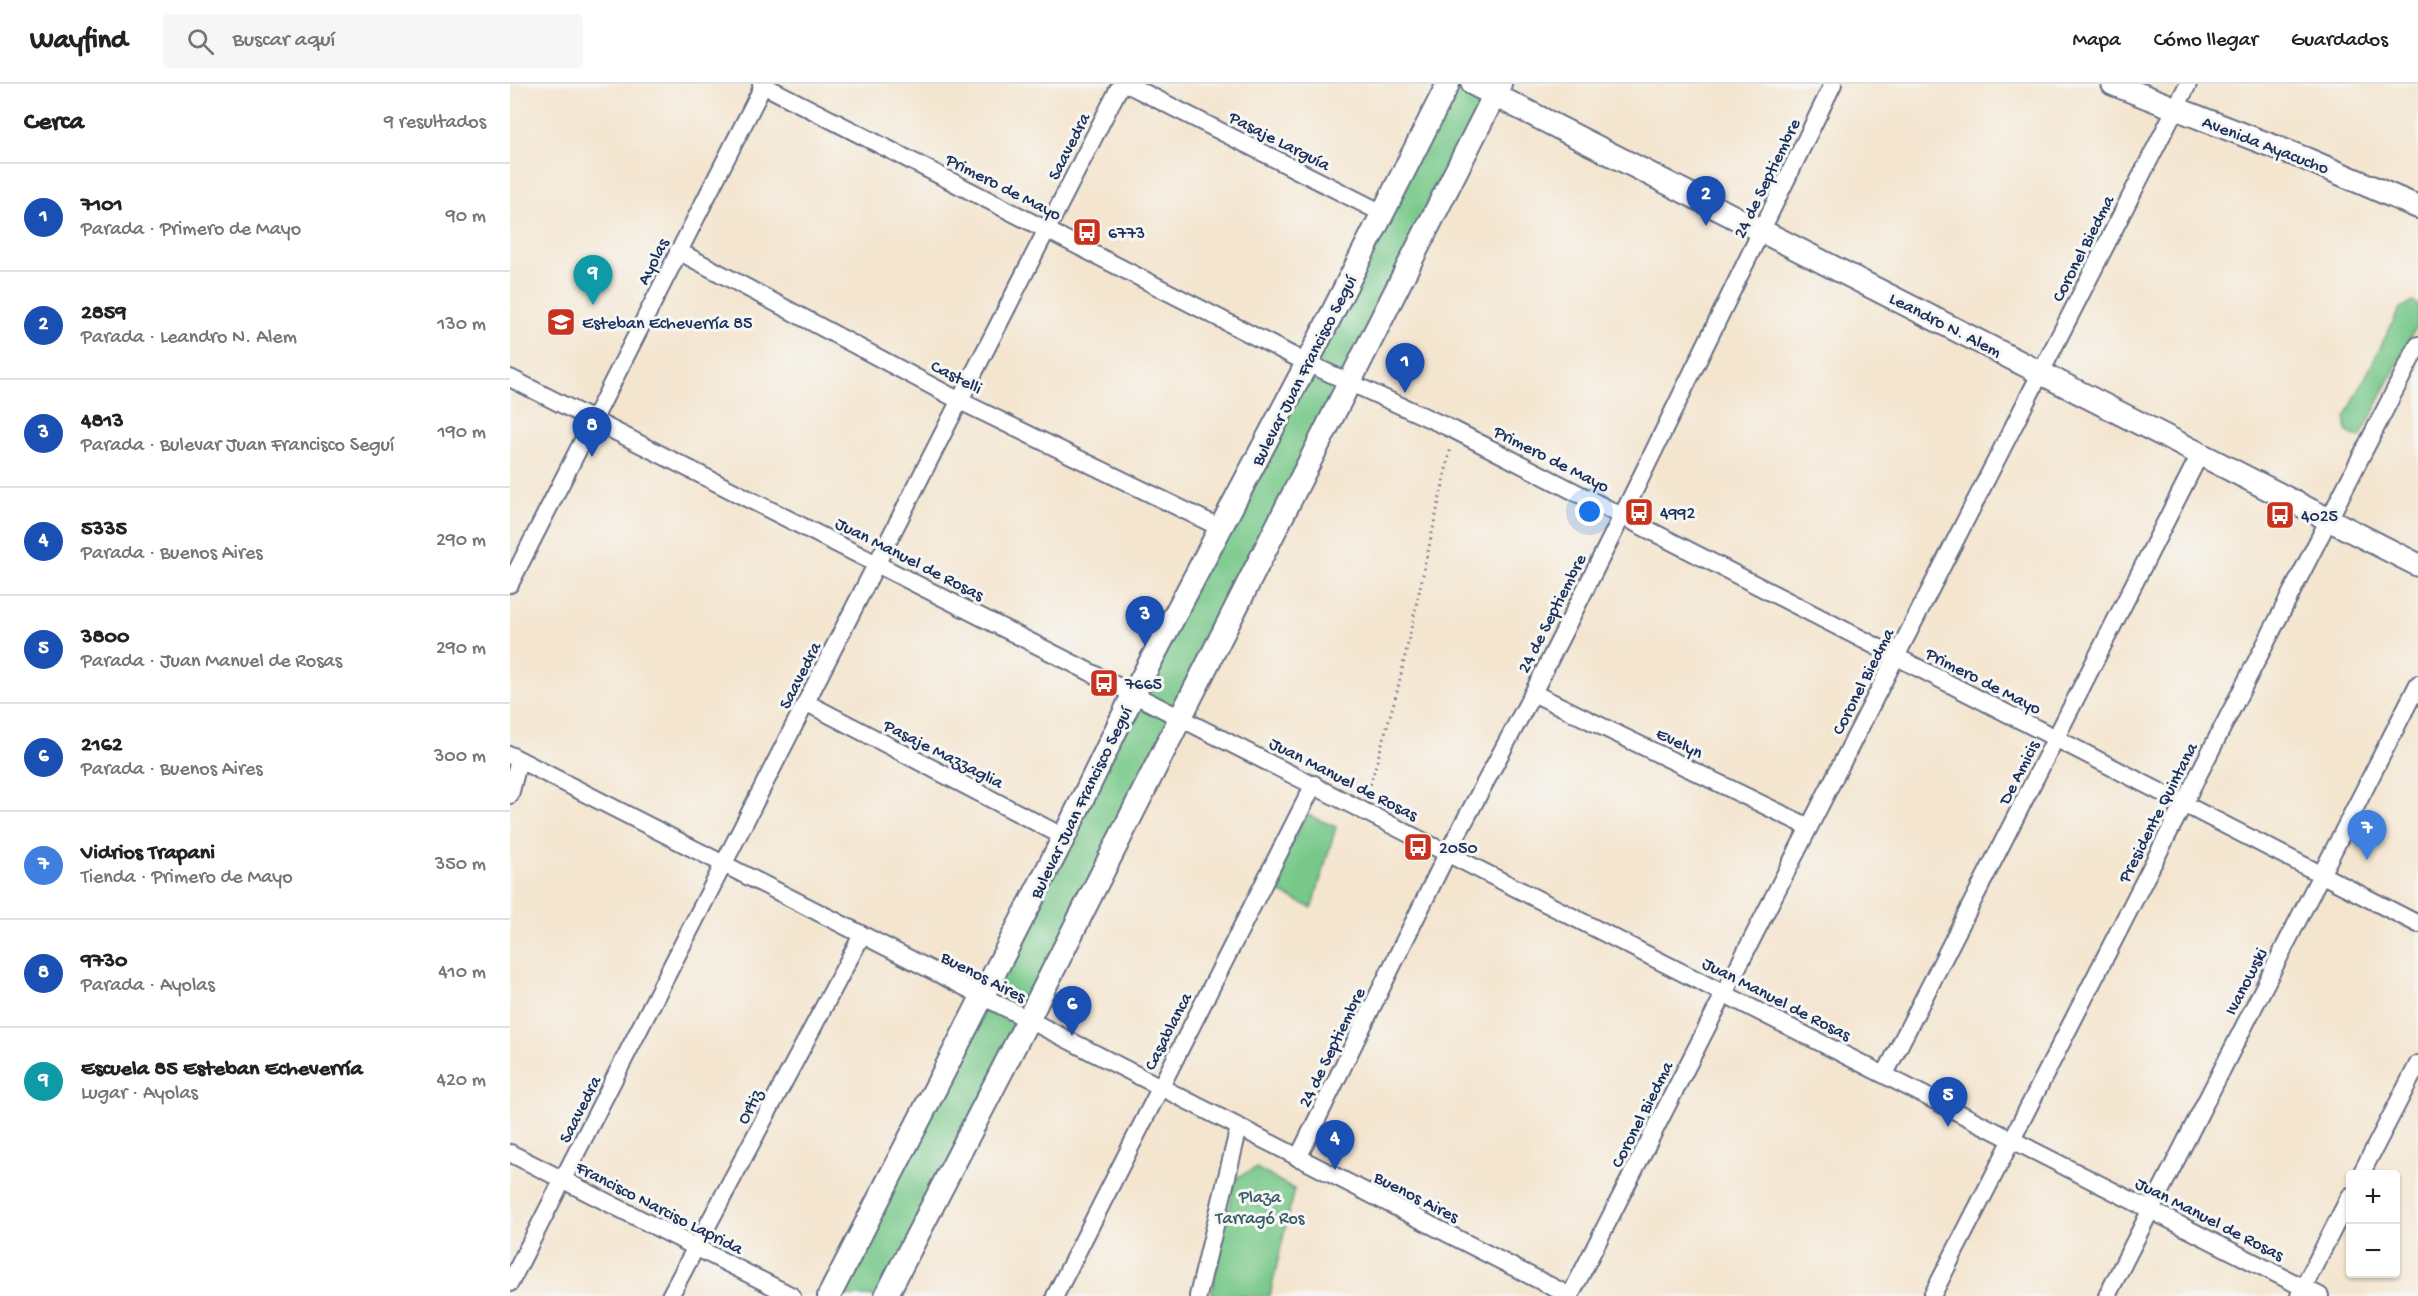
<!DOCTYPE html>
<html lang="es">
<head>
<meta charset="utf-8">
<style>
	:root { --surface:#fff; --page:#f6f6f6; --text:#222; --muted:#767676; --line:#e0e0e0; --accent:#c8321e }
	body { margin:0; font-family:"Gochi Hand",sans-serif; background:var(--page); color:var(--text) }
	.controls { position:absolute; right:18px; bottom:18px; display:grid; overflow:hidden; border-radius:6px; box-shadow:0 2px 4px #0004 }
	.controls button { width:54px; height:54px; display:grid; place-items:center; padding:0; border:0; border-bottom:2px solid var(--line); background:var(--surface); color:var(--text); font:30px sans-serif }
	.you { position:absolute; left:1080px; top:428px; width:21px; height:21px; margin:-15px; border:4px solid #fff; border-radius:50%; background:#1a73e8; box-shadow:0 0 0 9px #1a73e833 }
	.badge { display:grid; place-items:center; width:39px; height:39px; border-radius:50%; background:var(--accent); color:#fff; font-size:20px; font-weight:700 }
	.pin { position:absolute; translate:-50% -50px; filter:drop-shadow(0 2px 3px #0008) }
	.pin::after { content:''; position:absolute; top:32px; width:21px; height:18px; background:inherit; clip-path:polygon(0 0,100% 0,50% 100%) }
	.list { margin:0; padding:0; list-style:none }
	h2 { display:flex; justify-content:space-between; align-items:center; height:78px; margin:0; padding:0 24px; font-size:26px }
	h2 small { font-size:20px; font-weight:400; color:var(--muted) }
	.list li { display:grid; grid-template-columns:39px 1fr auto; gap:18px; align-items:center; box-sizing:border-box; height:108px; padding:0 24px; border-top:2px solid var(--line) }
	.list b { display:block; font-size:22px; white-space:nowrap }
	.list p { margin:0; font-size:20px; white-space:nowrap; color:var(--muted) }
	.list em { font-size:20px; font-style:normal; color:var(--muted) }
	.icon { flex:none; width:33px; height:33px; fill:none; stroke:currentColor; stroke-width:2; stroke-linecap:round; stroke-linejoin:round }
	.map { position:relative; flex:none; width:1908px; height:1212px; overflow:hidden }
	header { display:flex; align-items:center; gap:36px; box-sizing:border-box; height:84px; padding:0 30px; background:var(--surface); border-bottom:2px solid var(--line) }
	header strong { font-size:28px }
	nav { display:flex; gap:33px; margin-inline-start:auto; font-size:21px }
	.search { width:420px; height:54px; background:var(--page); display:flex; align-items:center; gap:15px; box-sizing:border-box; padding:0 21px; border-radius:6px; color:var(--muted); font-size:22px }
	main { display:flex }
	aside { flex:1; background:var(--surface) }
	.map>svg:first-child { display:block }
	.green { fill:#77c889; stroke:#497c74; stroke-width:1.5 }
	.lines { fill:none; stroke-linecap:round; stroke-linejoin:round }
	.minor-casing { stroke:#676f86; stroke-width:20 }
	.secondary-casing { stroke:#676f86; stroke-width:26 }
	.path { stroke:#676f86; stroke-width:3; stroke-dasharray:1.5 4.5; stroke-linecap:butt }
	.minor { stroke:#fff; stroke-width:16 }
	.secondary { stroke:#fff; stroke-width:22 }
	.labels { text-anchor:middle; stroke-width:6; stroke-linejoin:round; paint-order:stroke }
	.street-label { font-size:18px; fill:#1b2f5e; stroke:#f6f6f2 }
	.poi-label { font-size:18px; fill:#1b2f5e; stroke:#f6f6f2; text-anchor:start }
	.park-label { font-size:18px; fill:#375d6b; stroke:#f6f6f2 }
</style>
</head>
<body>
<header>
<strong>Wayfind</strong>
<div class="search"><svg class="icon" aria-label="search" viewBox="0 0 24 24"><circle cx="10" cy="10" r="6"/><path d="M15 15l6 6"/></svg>Buscar aquí</div>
<nav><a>Mapa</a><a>Cómo llegar</a><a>Guardados</a></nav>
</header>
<main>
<aside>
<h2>Cerca<small>9 resultados</small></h2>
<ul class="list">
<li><span class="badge" style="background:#1a4fb4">1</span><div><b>7101</b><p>Parada · Primero de Mayo</p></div><em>90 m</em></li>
<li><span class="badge" style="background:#1a4fb4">2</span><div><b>2859</b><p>Parada · Leandro N. Alem</p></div><em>130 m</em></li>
<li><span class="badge" style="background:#1a4fb4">3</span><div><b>4813</b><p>Parada · Bulevar Juan Francisco Seguí</p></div><em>190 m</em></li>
<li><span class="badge" style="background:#1a4fb4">4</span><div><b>5335</b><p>Parada · Buenos Aires</p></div><em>290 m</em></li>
<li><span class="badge" style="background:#1a4fb4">5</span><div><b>3800</b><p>Parada · Juan Manuel de Rosas</p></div><em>290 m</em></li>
<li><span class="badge" style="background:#1a4fb4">6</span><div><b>2162</b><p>Parada · Buenos Aires</p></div><em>300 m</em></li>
<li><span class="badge" style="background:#3f7fe0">7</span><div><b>Vidrios Trapani</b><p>Tienda · Primero de Mayo</p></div><em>350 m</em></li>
<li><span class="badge" style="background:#1a4fb4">8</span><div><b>9730</b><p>Parada · Ayolas</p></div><em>410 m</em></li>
<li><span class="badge" style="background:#0f9aa8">9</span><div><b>Escuela 85 Esteban Echeverría</b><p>Lugar · Ayolas</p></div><em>420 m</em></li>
</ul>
</aside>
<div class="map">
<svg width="1908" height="1212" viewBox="0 0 1908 1212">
	<rect width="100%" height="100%" fill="#f6f6f2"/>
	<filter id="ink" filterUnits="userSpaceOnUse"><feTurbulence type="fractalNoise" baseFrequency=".0167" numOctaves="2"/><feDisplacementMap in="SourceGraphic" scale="12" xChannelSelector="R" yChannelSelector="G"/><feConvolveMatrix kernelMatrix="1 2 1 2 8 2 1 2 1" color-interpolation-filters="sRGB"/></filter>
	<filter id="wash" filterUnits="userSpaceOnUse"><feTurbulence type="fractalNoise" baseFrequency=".008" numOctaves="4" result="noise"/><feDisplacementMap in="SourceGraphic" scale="24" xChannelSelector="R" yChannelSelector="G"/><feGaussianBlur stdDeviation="1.35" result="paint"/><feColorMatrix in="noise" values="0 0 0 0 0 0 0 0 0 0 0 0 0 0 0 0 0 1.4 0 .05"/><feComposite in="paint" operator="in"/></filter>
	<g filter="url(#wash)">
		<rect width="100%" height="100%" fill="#f4e5cf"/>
		<!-- green -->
		<g class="green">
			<path d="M938 0H990L376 1212H319Z"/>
			<path d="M1903 218 1908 221V239L1850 354 1837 348 1835 334 1890 224Z"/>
			<path d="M796 730 826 743 802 824 760 804Z"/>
			<path d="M746 1084 784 1105 760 1212H701L725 1094Z"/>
		</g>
	</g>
	<g filter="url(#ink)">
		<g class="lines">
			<!-- minor casing -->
			<g class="minor-casing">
				<g id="minor">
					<path d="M251 0 797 279 944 346 1908 840"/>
					<path d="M617 0 874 130"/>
					<path d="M168 167 450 317 711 444"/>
					<path d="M0 294 1810 1212"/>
					<path d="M0 500 254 0"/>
					<path d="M1023 609 1299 743"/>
					<path d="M297 619 554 753"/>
					<path d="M0 671 1060 1212"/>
					<path d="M0 711 9 676"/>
					<path d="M1375 990 1690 370"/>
					<path d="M0 1069 282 1212"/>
					<path d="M788 1074 938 768 1023 609 1112 432 1323 0"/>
					<path d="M1851 1090 1908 980"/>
					<path d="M0 1199 611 0"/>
					<path d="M160 1212 352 851"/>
					<path d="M545 1212 804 700"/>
					<path d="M688 1212 729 1043"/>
					<path d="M1060 1212 1678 0"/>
					<path d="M1422 1212 1908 261"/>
					<path d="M1597 1212 1908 600"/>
					<path d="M1789 1212 1840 1112"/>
				</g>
			</g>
			<!-- secondary casing -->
			<g class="secondary-casing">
				<g id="secondary">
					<path d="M963 0 1908 481"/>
					<path d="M1603 0 1796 75 1908 123"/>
					<path d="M319 1212 554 753 624 609 797 279 938 0"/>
					<path d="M376 1212 518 936 990 0"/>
				</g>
			</g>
			<!-- path -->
			<path class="path" d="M857 712 888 604 941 363"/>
			<!-- minor -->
			<use href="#minor" class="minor"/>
			<!-- secondary -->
			<use href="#secondary" class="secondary"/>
		</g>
	</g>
	<!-- icons -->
	<defs>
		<g id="bus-square" transform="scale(1.5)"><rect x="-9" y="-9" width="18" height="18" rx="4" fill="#c8321e" stroke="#f6f6f2"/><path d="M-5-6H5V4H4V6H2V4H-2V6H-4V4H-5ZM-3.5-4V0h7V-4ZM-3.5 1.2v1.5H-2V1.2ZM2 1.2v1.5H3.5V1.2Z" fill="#fff"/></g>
		<g id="school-square" transform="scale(1.5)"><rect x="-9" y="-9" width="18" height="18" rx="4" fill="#c8321e" stroke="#f6f6f2"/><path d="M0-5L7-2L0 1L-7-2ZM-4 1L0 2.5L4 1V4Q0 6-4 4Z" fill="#fff"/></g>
	</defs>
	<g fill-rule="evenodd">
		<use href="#bus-square" x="577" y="148"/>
		<use href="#school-square" x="51" y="238"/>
		<use href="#bus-square" x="1129" y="428"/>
		<use href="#bus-square" x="1770" y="431"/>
		<use href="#bus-square" x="594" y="599"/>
		<use href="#bus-square" x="908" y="763"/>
	</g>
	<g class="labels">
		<!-- street labels -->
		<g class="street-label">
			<text transform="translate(770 56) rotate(27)" y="6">Pasaje Larguía</text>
			<text transform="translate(1756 60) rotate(21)" y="6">Avenida Ayacucho</text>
			<text transform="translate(558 62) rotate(-63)" y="6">Saavedra</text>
			<text transform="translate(1256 94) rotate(-64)" y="6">24 de Septiembre</text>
			<text transform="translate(494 102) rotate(27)" y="6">Primero de Mayo</text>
			<text transform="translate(1572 164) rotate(-63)" y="6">Coronel Biedma</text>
			<text transform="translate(142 177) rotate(-63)" y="6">Ayolas</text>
			<text transform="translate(1436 240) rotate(27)" y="6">Leandro N. Alem</text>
			<text transform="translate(793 286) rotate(-63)" y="6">Bulevar Juan Francisco Seguí</text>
			<text transform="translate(447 292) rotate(27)" y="6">Castelli</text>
			<text transform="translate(1042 374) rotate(27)" y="6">Primero de Mayo</text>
			<text transform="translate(400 474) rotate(27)" y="6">Juan Manuel de Rosas</text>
			<text transform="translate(1041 529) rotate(-63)" y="6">24 de Septiembre</text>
			<text transform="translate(289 591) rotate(-63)" y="6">Saavedra</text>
			<text transform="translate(1474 596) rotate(27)" y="6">Primero de Mayo</text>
			<text transform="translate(1352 597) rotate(-63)" y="6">Coronel Biedma</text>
			<text transform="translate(1170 658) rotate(26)" y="6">Evelyn</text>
			<text transform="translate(434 669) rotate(27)" y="6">Pasaje Mazzaglia</text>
			<text transform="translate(1508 688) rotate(-63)" y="6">De Amicis</text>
			<text transform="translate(834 694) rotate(27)" y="6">Juan Manuel de Rosas</text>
			<text transform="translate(570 718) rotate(-64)" y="6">Bulevar Juan Francisco Seguí</text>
			<text transform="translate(1647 728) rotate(-63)" y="6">Presidente Quintana</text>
			<text transform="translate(474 892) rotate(27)" y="6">Buenos Aires</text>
			<text transform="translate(1735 897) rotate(-63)" y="6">Ivanowski</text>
			<text transform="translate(1267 914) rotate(27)" y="6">Juan Manuel de Rosas</text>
			<text transform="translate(657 947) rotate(-63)" y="6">Casablanca</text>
			<text transform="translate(821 963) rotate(-64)" y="6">24 de Septiembre</text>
			<text transform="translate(239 1022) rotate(-62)" y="6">Ortiz</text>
			<text transform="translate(69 1025) rotate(-63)" y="6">Saavedra</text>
			<text transform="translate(1131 1030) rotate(-63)" y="6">Coronel Biedma</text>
			<text transform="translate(907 1112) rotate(27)" y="6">Buenos Aires</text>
			<text transform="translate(150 1123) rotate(27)" y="6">Francisco Narciso Laprida</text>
			<text transform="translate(1700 1134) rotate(27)" y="6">Juan Manuel de Rosas</text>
		</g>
		<!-- poi labels -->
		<g class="poi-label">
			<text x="598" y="154">6773</text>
			<text x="72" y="244">Esteban Echeverría 85</text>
			<text x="1150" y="434">4992</text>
			<text x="1791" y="437">4025</text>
			<text x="615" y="605">7665</text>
			<text x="929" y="769">2050</text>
		</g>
		<!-- park labels -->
		<g class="park-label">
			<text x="750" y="1118">Plaza<tspan x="750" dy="21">Tarragó Ros</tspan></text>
		</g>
	</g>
</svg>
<div class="controls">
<button>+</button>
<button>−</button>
</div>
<div class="you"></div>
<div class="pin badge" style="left:895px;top:309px;background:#1a4fb4">1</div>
<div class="pin badge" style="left:1196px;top:142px;background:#1a4fb4">2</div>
<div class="pin badge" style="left:635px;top:562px;background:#1a4fb4">3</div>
<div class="pin badge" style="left:825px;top:1086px;background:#1a4fb4">4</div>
<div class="pin badge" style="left:1438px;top:1043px;background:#1a4fb4">5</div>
<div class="pin badge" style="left:562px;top:952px;background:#1a4fb4">6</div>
<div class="pin badge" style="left:1857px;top:776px;background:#3f7fe0">7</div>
<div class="pin badge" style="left:82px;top:373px;background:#1a4fb4">8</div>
<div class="pin badge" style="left:83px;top:221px;background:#0f9aa8">9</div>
</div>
</main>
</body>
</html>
